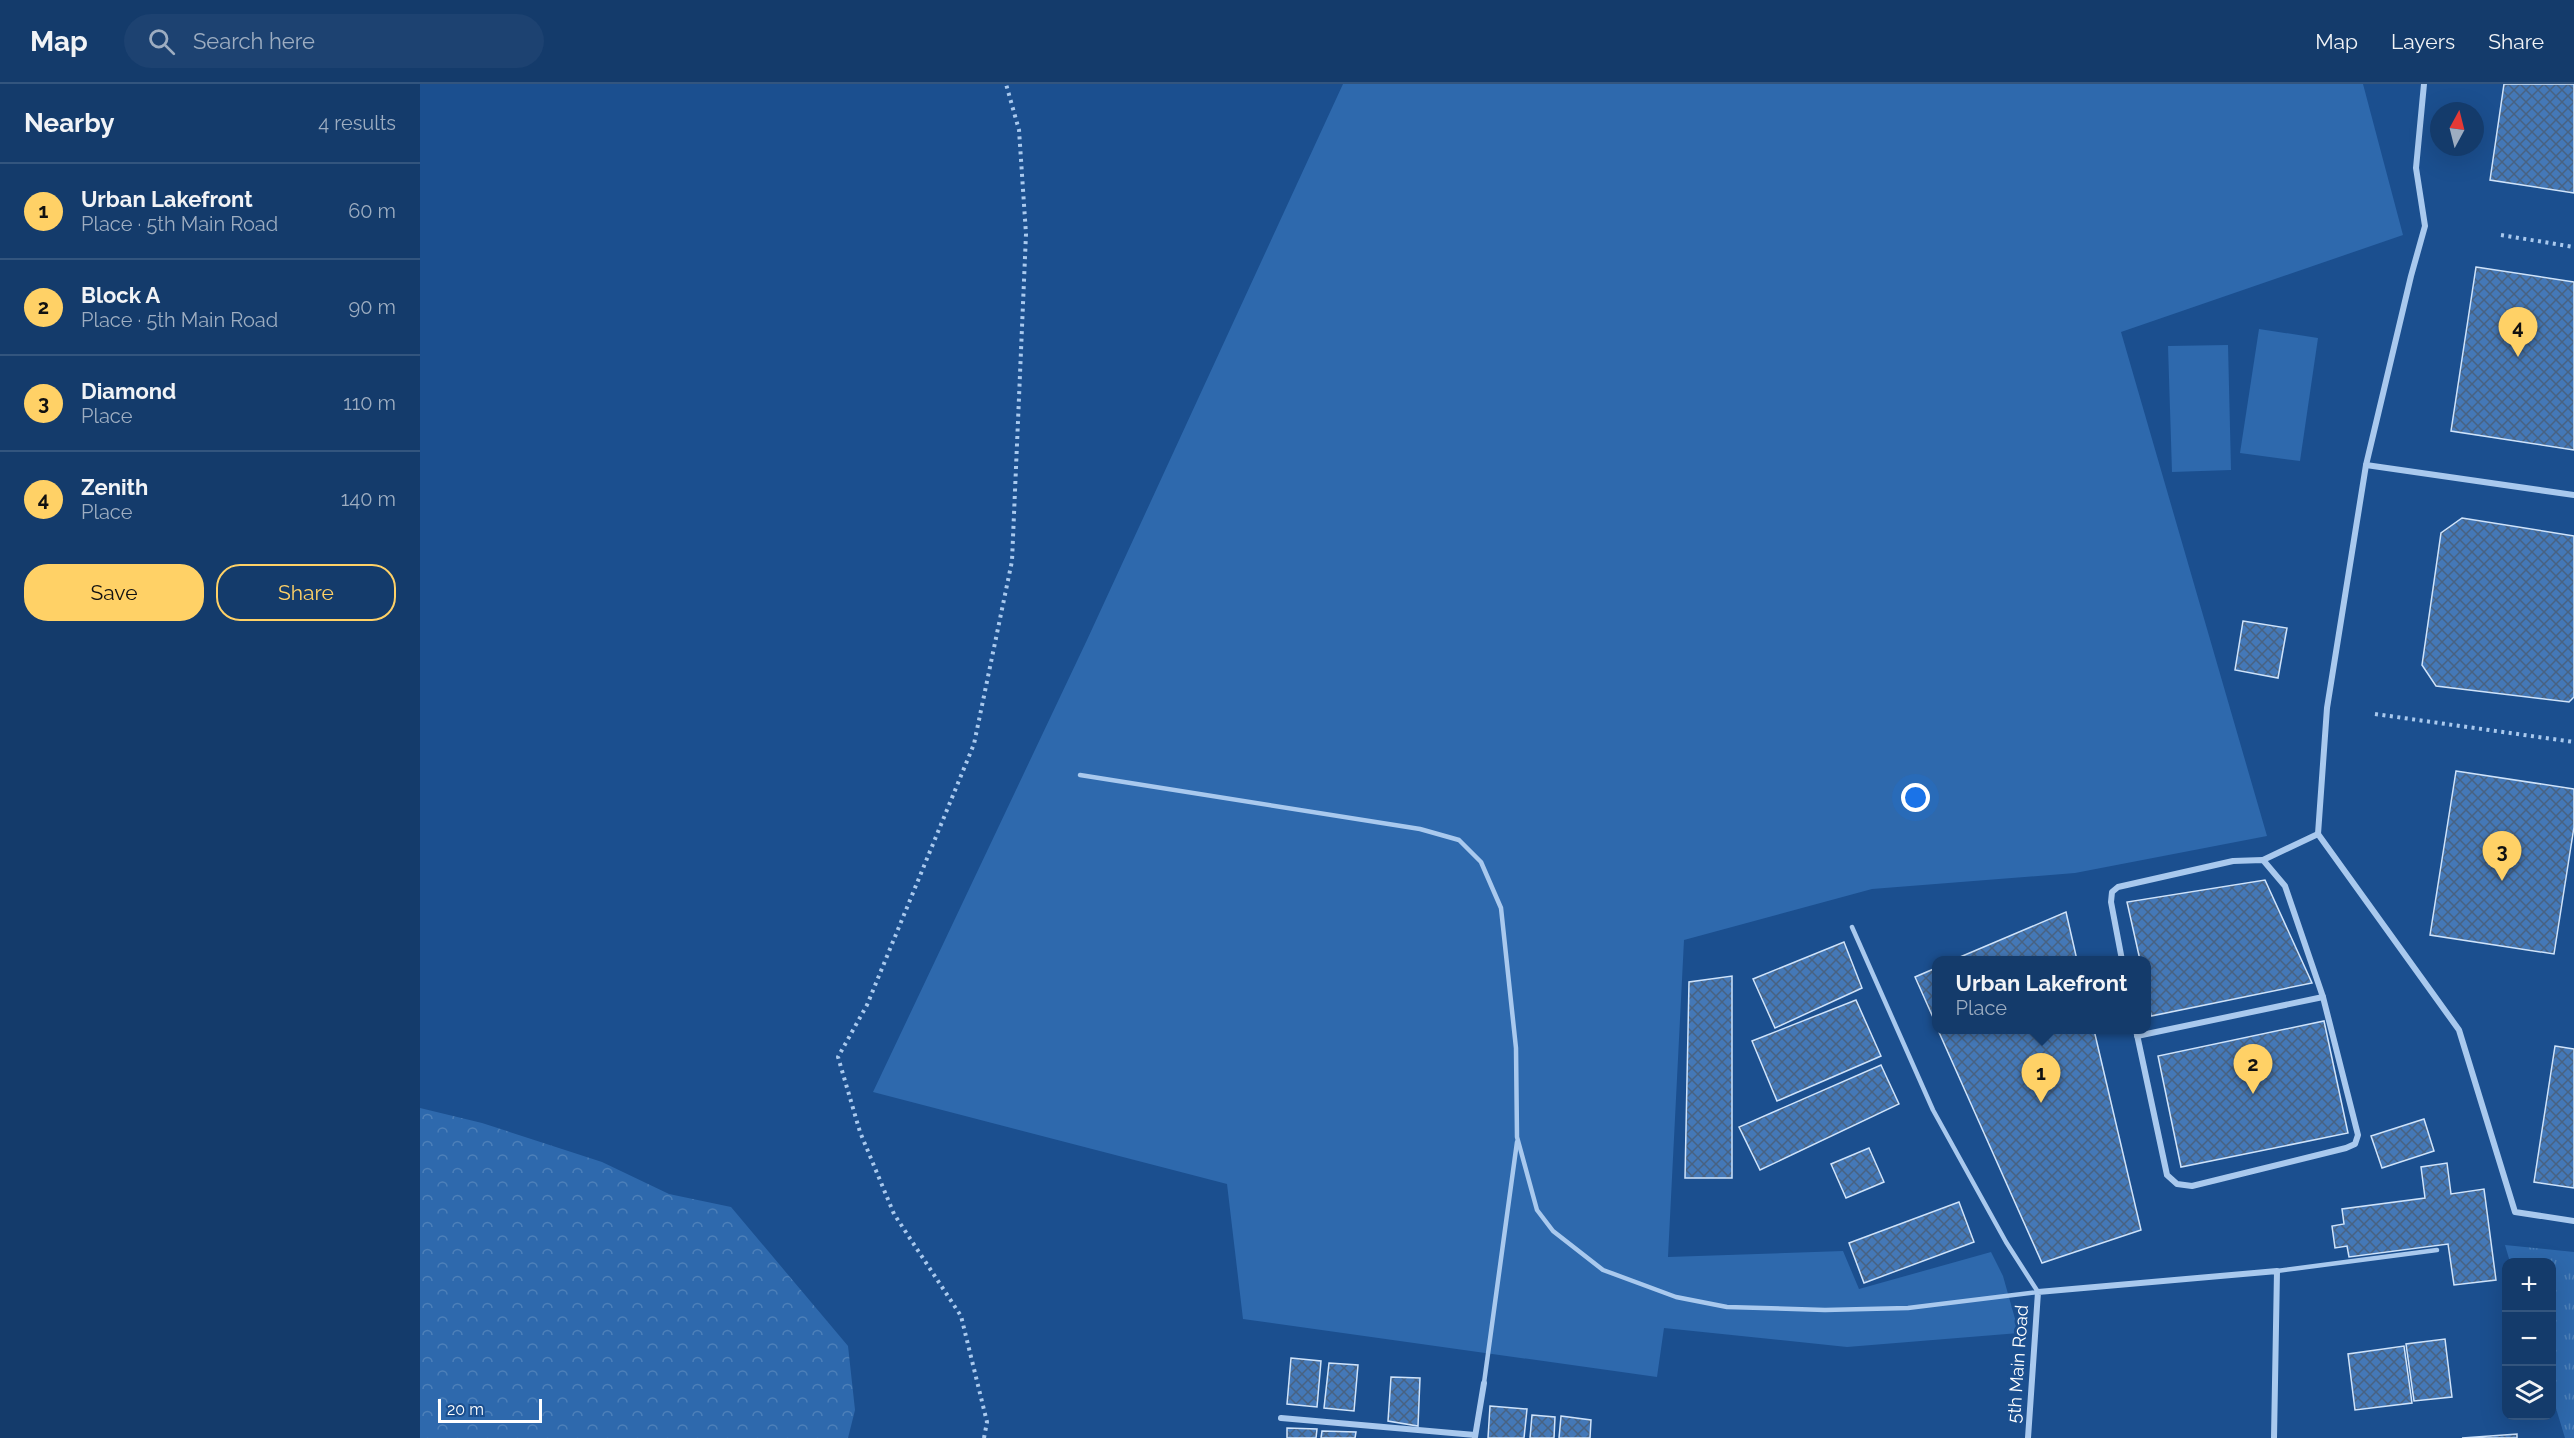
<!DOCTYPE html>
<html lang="en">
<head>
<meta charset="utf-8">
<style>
	:root { --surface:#143b6b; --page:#1d4271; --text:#f1f3f6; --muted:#9dadc1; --line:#33557e; --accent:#ffd166 }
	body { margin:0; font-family:Raleway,sans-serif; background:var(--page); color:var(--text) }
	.controls { position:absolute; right:18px; bottom:18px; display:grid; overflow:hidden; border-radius:12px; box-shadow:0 6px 24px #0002 }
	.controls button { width:54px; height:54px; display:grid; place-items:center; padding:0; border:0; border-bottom:2px solid var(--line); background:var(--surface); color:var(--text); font:30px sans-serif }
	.compass { position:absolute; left:2010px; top:18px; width:54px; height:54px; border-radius:50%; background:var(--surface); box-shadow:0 6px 24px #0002; rotate:7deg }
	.scale { position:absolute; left:18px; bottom:15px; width:104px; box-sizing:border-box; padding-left:6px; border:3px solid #fff; border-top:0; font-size:16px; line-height:21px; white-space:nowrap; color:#fff; -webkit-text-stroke:4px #1b4f8f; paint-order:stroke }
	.you { position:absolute; left:1496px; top:714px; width:21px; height:21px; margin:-15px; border:4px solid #fff; border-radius:50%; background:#1a73e8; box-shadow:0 0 0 9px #1a73e833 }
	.badge { display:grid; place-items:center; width:39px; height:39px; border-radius:50%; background:var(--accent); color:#111; font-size:20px; font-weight:700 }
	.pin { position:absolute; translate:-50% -50px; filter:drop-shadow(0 2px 3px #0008) }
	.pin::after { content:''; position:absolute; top:32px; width:21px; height:18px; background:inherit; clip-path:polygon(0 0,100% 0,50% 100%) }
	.popup { position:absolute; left:1512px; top:872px; width:219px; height:78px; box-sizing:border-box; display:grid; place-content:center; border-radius:12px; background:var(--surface); filter:drop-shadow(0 2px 4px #0005); font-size:20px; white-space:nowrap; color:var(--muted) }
	.popup b { font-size:22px; color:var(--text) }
	.popup::after { content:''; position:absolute; left:50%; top:100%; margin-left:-12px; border:12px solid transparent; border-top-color:var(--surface) }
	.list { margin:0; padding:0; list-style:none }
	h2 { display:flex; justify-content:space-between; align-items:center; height:78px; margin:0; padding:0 24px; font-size:26px }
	h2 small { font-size:20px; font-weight:400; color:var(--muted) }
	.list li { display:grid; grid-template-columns:39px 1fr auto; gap:18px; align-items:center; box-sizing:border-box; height:96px; padding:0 24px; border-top:2px solid var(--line) }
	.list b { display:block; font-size:22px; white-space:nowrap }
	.list p { margin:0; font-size:20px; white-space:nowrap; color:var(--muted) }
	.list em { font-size:20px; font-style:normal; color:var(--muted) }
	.actions { display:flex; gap:12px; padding:18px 24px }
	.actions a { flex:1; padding:14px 0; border:2px solid var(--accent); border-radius:24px; text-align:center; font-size:21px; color:var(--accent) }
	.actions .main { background:var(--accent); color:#111 }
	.icon { flex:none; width:33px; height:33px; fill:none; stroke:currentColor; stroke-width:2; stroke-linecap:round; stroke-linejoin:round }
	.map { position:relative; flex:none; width:2154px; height:1354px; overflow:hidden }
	header { display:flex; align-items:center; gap:36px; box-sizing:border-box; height:84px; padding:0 30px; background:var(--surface); border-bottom:2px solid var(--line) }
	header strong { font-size:28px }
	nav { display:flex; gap:33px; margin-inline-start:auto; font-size:21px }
	.search { width:420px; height:54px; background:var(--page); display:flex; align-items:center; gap:15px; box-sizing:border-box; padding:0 21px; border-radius:33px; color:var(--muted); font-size:22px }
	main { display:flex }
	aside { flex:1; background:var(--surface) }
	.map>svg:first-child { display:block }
	.grass { fill:#2e69ad }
	.forest { fill:url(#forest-crowns) }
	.park { fill:url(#park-tufts) }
	.building { fill:url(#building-cross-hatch); stroke:#cfe3fa; stroke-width:1.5 }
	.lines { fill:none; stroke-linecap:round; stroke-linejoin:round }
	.path { stroke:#a9c9ee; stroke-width:4; stroke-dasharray:3 4.5; stroke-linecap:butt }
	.lane { stroke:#a9c9ee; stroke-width:4.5 }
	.street { stroke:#a9c9ee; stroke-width:6 }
	.labels { text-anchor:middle; stroke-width:6; stroke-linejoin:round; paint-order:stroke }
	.street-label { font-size:18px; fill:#fff; stroke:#1b4f8f }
</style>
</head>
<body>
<header>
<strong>Map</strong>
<div class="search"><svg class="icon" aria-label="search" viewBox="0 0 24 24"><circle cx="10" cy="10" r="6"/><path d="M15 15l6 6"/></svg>Search here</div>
<nav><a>Map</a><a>Layers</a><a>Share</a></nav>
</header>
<main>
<aside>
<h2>Nearby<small>4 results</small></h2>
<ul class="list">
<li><span class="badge">1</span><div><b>Urban Lakefront</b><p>Place · 5th Main Road</p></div><em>60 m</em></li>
<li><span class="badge">2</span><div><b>Block A</b><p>Place · 5th Main Road</p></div><em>90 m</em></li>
<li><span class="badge">3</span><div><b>Diamond</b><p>Place</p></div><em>110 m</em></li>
<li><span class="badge">4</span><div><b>Zenith</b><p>Place</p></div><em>140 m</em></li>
</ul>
<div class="actions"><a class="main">Save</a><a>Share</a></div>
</aside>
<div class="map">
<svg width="2154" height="1354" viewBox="0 0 2154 1354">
	<defs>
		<pattern id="forest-crowns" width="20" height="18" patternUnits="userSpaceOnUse" patternTransform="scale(1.5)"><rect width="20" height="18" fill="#2e69ad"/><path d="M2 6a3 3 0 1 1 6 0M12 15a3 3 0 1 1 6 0" fill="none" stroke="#4d80b9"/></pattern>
		<pattern id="park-tufts" width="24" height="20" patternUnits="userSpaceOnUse" patternTransform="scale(1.5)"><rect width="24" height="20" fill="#2e69ad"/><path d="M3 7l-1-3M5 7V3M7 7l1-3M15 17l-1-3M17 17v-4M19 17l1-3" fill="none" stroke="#4d80b9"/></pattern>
		<pattern id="building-cross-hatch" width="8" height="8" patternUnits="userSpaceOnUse" patternTransform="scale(1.5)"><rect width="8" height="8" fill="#4478b7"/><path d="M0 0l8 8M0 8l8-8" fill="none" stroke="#486282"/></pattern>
	</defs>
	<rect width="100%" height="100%" fill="#1b4f8f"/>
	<!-- grass -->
	<g class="grass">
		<path d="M923 0H1943L1983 151 1701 248 1847 752 1655 789 1452 805 1264 856 1248 1173 1423 1167 1439 1205 1571 1168 1583 1192 1599 1249 1427 1263 1244 1244 1237 1293 823 1235 807 1100 453 1008 667 556Z"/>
		<path d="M1839 245 1898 254 1880 377 1820 369Z"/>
		<path d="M1808 261 1811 386 1752 388 1748 262Z"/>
	</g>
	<!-- forest -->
	<path class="forest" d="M0 1024 62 1039 182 1078 249 1110 311 1123 428 1262 435 1326 428 1354H0Z"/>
	<!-- park -->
	<path class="park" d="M2085 1161 2154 1168V1354H2145L2132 1311V1178H2090Z"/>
	<!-- building -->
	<g class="building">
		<path d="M2084 0H2154V109L2070 96Z"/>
		<path d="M2056 183 2154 198V366L2031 347Z"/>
		<path d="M2042 434 2154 452V613L2149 618 2016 602 2002 581 2021 449Z"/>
		<path d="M1823 537 1867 544 1858 594 1815 586Z"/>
		<path d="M2036 687 2154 705V743L2134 870 2010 851Z"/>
		<path d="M1845 796 1892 899 1731 932 1726 906V876H1720L1707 818Z"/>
		<path d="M1646 828 1657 876H1533Z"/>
		<path d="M1424 858 1442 904 1355 944 1333 895Z"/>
		<path d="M1516 884V940L1495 893Z"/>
		<path d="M1312 892V1094H1265L1269 898Z"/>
		<path d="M1436 916 1461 972 1357 1017 1332 957Z"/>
		<path d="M1904 937 1928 1049 1761 1083 1738 972Z"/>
		<path d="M1518 946H1674L1721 1146 1622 1179Z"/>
		<path d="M2135 962 2154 965V1104L2114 1098Z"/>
		<path d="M1461 981 1479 1020 1340 1086 1319 1043Z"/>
		<path d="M2004 1035 2014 1067 1962 1084 1951 1052Z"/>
		<path d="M1449 1064 1464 1098 1426 1114 1411 1080Z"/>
		<path d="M2027 1079 2031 1110 2064 1105 2076 1196 2034 1201 2028 1160 1929 1173 1927 1162 1915 1164 1912 1142 1924 1140 1922 1125 2005 1114 2001 1083Z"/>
		<path d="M1539 1118 1554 1158 1444 1199 1429 1159Z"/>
		<path d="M2025 1255 2032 1313 1994 1317 1986 1260Z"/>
		<path d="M1984 1262 1992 1319 1935 1326 1928 1270Z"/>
		<path d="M871 1274 901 1277 897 1323 867 1320Z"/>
		<path d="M909 1279 938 1281 934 1327 904 1324Z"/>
		<path d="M971 1293 1000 1294 998 1342 968 1337Z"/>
		<path d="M1070 1322 1107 1325 1104 1354H1068Z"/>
		<path d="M1112 1331 1135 1333 1134 1354H1110Z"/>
		<path d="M1141 1332 1171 1336 1170 1354H1139Z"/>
		<path d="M867 1344 897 1345 896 1354H867Z"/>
		<path d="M902 1347 936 1348 935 1354H901Z"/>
		<path d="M2097 1350V1354H2042Z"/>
	</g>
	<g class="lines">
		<!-- path -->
		<g class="path">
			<path d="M2081 151 2154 163"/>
			<path d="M1955 630 2154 658"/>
			<path d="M564 1354 567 1338 541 1232 474 1130 440 1048 418 973 447 921 554 660 592 477 606 150 599 46 586 0"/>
		</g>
		<!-- lane -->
		<g class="lane">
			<path d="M660 691 1000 745 1039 756 1061 778 1081 824 1096 964 1097 1053 1117 1126 1133 1147 1183 1186 1256 1213 1307 1223 1405 1226 1488 1224 1618 1208 1586 1158 1513 1026 1432 843"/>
			<path d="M1857 1187 2017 1166"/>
			<path d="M1064 1299 1097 1058"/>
		</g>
		<!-- street -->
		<g class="street">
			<path d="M2004 0 1996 84 2005 142 1991 192 1946 381 1907 624 1898 750 2039 946 2095 1128 2154 1137"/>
			<path d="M1946 381 2154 411"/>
			<path d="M1843 776 1898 750"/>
			<path d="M1702 876 1691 818 1692 808 1698 803 1813 777 1843 776 1865 802 1903 913 1938 1051 1935 1060 1926 1064 1772 1102 1757 1100 1747 1091 1716 946"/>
			<path d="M1717 952 1903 913"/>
			<path d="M861 1334 1055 1351"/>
			<path d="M1055 1353 1064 1299"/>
			<path d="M1608 1354 1618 1208 1857 1187 1854 1354"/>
		</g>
	</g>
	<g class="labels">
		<!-- street labels -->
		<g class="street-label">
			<text transform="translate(1598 1280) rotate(-86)" y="6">5th Main Road</text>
		</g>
	</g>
</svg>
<div class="controls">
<button>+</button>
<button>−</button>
<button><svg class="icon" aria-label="layers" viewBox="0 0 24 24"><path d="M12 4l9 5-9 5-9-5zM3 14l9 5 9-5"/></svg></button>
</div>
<svg class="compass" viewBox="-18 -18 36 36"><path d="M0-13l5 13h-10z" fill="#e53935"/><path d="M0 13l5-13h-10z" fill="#9dadc1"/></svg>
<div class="scale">20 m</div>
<div class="you"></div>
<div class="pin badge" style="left:1621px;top:1019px">1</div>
<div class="popup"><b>Urban Lakefront</b>Place</div>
<div class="pin badge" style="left:1833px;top:1010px">2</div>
<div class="pin badge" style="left:2082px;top:797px">3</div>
<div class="pin badge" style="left:2098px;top:273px">4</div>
</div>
</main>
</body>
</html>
